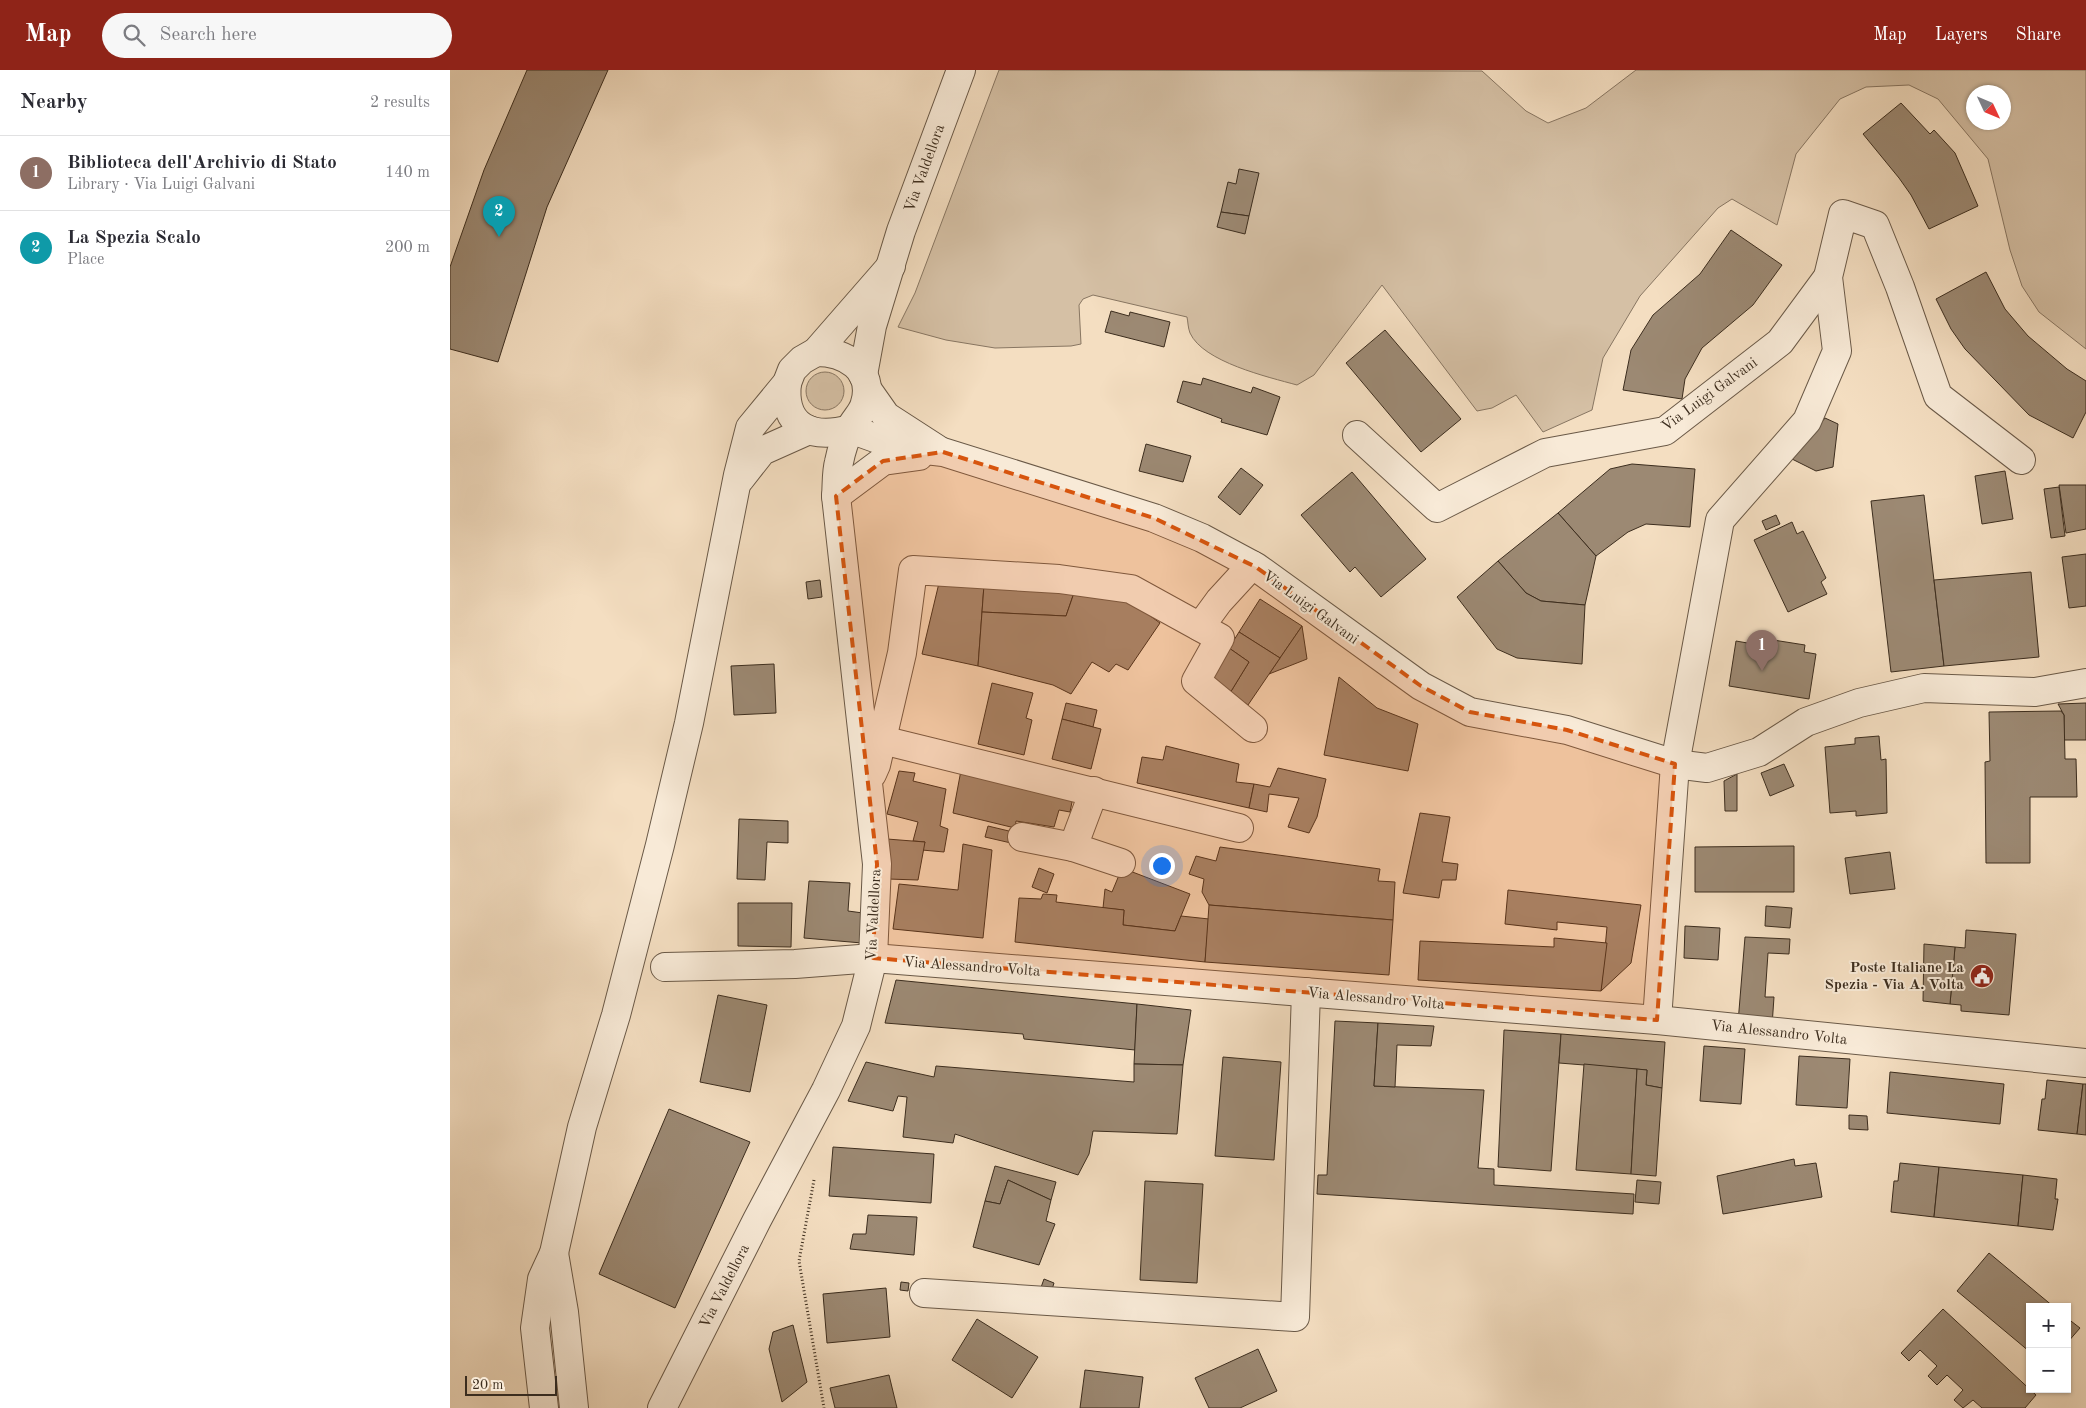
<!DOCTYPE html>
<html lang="en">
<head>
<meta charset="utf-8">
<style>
	:root { --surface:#fff; --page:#f7f7f7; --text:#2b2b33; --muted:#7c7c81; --line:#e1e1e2; --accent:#8f2418 }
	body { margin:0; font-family:"Old Standard TT",serif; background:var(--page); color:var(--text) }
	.controls { position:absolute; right:15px; bottom:15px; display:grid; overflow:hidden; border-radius:0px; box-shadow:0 1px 4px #0004 }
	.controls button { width:45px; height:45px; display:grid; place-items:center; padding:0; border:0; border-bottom:1px solid var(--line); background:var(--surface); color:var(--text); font:25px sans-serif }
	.compass { position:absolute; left:1516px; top:15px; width:45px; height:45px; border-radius:50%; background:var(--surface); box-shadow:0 1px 4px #0004; rotate:134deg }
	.scale { position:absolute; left:15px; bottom:12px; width:92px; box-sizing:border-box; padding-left:5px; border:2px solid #3c2d1e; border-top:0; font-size:14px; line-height:18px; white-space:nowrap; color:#3c2d1e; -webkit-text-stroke:4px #f8ead7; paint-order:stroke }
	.you { position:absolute; left:711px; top:795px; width:18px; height:18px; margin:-12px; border:4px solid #fff; border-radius:50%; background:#1a73e8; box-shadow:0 0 0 8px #1a73e833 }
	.badge { display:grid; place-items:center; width:32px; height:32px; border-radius:50%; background:var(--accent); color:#fff; font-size:16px; font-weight:700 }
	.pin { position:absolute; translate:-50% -41px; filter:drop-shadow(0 1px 2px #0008) }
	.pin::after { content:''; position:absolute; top:26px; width:18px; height:15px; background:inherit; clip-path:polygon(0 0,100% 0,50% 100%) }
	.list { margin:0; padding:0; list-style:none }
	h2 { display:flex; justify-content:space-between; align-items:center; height:65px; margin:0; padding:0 20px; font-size:21px }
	h2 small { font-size:16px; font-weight:400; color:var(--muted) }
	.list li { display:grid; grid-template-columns:32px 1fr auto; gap:15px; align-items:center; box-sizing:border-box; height:75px; padding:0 20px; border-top:1px solid var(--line) }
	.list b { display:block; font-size:19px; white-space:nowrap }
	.list p { margin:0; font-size:16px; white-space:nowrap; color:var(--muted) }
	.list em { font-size:16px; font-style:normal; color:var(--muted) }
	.icon { flex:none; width:28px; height:28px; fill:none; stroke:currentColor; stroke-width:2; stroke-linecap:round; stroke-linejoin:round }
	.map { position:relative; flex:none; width:1636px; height:1338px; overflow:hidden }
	header { display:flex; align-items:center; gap:30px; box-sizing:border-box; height:70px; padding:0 25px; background:var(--accent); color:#fff }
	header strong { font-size:24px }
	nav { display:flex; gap:28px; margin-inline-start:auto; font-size:18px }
	.search { width:350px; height:45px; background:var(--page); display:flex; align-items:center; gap:12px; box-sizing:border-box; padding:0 18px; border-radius:28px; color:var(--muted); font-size:19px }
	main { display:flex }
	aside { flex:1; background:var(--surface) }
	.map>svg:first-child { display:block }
	.green { fill:#d5c0a5; stroke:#887662; fill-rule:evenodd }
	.building { fill:#9c8973; stroke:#3c2d1e }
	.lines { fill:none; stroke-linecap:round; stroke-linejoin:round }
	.street-casing { stroke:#6a5947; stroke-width:30 }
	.path { stroke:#3c2d1e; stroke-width:3; stroke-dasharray:1 2.5; stroke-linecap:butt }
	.street { stroke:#f8ead7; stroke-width:28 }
	.marked { fill:#d7550e; fill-opacity:0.2; stroke:#d7550e; stroke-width:4; stroke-dasharray:10 6; stroke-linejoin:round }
	.labels { text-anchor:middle; stroke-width:4; stroke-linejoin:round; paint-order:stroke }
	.street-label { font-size:15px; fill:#3c2d1e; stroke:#f8ead7 }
	.poi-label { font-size:15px; font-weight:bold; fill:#3c2d1e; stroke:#f8ead7; text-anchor:end }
</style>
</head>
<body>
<header>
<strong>Map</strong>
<div class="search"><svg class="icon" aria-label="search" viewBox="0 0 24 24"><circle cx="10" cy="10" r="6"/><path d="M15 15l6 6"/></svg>Search here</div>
<nav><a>Map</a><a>Layers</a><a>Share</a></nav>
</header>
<main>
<aside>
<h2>Nearby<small>2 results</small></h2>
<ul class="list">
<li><span class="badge" style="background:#8d6e63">1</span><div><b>Biblioteca dell'Archivio di Stato</b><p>Library · Via Luigi Galvani</p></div><em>140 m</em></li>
<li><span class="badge" style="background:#0f9aa8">2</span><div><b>La Spezia Scalo</b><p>Place</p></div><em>200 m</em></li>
</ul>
</aside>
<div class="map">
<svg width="1636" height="1338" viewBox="0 0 1636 1338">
	<rect width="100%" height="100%" fill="#f4dec1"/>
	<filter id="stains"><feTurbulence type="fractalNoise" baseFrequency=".004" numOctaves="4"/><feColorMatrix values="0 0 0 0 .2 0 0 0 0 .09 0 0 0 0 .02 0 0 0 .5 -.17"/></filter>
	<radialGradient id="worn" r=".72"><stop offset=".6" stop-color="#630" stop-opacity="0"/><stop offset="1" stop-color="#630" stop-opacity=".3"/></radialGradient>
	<!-- green -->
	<g class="green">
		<path d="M549 0 1032 1 1076 41 1098 53 1136 38 1186 0H1636V279L1589 242 1572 216 1560 180 1538 89 1488 29 1459 15 1416 17 1390 29 1346 84 1327 155 1282 129 1268 138 1190 226 1153 288 1142 340 1093 362 1066 325 1042 338 1027 341 932 215 864 305 847 315C818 307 753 292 740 263 738 258 738 252 737 247L643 225 633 229 629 235 631 274 621 276 545 278 496 270 448 257 465 223ZM1524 22H1554V52H1524Z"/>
		<circle cx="375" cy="321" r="19"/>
	</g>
	<!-- building -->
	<g class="building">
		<path d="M77 0H158L97 137 48 292 0 279V197L34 100Z"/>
		<path d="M1451 33 1480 64 1484 60 1505 83 1528 136 1479 159 1461 125 1449 108 1413 64Z"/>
		<path d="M789 99 809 103 799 146 771 142 778 112 786 114Z"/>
		<path d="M771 142 799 146 795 164 767 157Z"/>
		<path d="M1281 160 1332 195 1303 235 1252 278 1235 309 1232 329 1173 320 1181 280 1203 245 1250 204Z"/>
		<path d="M1536 202 1555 239 1578 266 1617 299 1636 311V342L1623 368 1579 345 1515 279 1501 259 1486 229Z"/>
		<path d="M661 241 679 246 680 242 720 252 714 277 655 262Z"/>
		<path d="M935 260 1011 349 971 382 896 293Z"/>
		<path d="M753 308 801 323 803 317 830 327 817 365 771 352 772 349 727 332 733 311 751 315Z"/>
		<path d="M1375 348 1388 354 1383 397 1366 401 1342 389Z"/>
		<path d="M696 374 741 386 733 412 689 401Z"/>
		<path d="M1182 394 1245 399 1240 457 1196 454 1178 462 1146 486 1108 443 1160 399Z"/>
		<path d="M791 398 813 415 790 445 768 427Z"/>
		<path d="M1555 401 1563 449 1532 454 1525 406Z"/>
		<path d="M902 402 976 489 931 527 905 497 900 502 851 445Z"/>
		<path d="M1609 415H1636V459L1616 463Z"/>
		<path d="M1609 417 1615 466 1601 468 1594 419Z"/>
		<path d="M1474 425 1494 596 1441 602 1421 431Z"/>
		<path d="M1108 443 1146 486 1135 535 1091 531 1076 523 1048 491Z"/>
		<path d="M1326 445 1330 454 1316 460 1312 451Z"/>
		<path d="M1342 452 1347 464 1353 461 1376 508 1371 512 1377 524 1338 542 1304 470Z"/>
		<path d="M1636 484V536L1619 538 1612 487Z"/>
		<path d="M1048 491 1076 523 1091 531 1135 535 1132 594 1067 588 1047 579 1007 527Z"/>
		<path d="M1581 502 1589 587 1494 596 1484 510Z"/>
		<path d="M370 510 372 527 358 529 356 512Z"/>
		<path d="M489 513 534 515 528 596 472 584Z"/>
		<path d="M534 515 626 517 616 546 532 542Z"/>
		<path d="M626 517 670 524 710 553 678 600 666 594 659 602 642 592 621 624 603 615 528 596 532 542 616 546Z"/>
		<path d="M810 529 852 556 830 588 789 562Z"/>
		<path d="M852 556 857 589 819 604Z"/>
		<path d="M789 562 830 588 798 635 780 623 799 592 779 578Z"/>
		<path d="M1304 567 1355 575 1354 582 1366 584 1359 629 1279 616 1286 571 1303 574Z"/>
		<path d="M779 578 799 592 780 623 758 609Z"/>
		<path d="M324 594 326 643 284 645 281 596Z"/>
		<path d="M889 607 927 638 968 654 958 701 874 685Z"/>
		<path d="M542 613 583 623 576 648 582 650 574 685 528 674Z"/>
		<path d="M616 633 647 640 643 657 612 649Z"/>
		<path d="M1636 633V670H1614V645L1608 634Z"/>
		<path d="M1611 641 1614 645 1615 689H1626L1627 727H1580V793H1536L1535 692 1540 691 1539 642Z"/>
		<path d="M612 649 651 659 641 699 602 689Z"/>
		<path d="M1429 666 1431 690 1436 689 1437 743 1406 746V741L1380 743 1375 677 1405 674V668Z"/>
		<path d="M716 676 789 694 786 712 804 714 799 738 687 713 692 687 713 690Z"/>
		<path d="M1334 694 1344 716 1320 726 1311 703Z"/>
		<path d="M512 695 624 722 620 742 609 740 604 757 566 751 565 758 503 743Z"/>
		<path d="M828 698 876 709 867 747 859 763 838 757 849 728 819 724 817 742 799 738 804 714 820 717Z"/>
		<path d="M449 701 465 703 463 711 496 719 490 756 498 759 494 782 472 780 475 772 463 771 468 752 437 744Z"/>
		<path d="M1287 704V741H1275L1274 711Z"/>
		<path d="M970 743 1000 747 992 792 1008 794 1006 810H992L989 828 953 823Z"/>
		<path d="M289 749 338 751V773L317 772 315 810 287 809Z"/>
		<path d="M538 756 563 762 561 773 535 767Z"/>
		<path d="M437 769 475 772 468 810 438 809Z"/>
		<path d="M513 774 542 780 533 868 443 859 449 814 508 820Z"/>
		<path d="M1344 776V822H1245V777Z"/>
		<path d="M770 777 930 799 928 811 945 812 943 850 759 835 752 822 754 809 739 804 746 786 766 791Z"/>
		<path d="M1440 782 1445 819 1400 824 1395 788Z"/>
		<path d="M589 798 604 804 597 823 582 817Z"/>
		<path d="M672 798 740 824 725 861 673 855 674 840 653 838 655 819 662 822Z"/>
		<path d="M359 811 400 813 398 841 413 843 412 873 354 868Z"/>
		<path d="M1058 820 1191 835 1181 893 1151 921 1157 857 1107 852V860L1055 854Z"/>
		<path d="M593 824 607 825 606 832 674 840 673 855 725 861 731 846 759 849 755 892 565 872 569 828 591 829Z"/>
		<path d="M288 833H342L341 877 288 876Z"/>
		<path d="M759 835 943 850 939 905 755 892Z"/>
		<path d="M1316 836 1342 838 1340 858 1315 856Z"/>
		<path d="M1235 856 1270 858 1268 890 1234 888Z"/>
		<path d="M1516 860 1566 864 1559 945 1511 941V935L1500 934 1505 877 1515 878Z"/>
		<path d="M1295 867 1340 869 1339 884 1318 883 1315 927H1324L1322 956 1288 953Z"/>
		<path d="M1104 868 1157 873 1151 921 968 910 970 871 1104 877Z"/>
		<path d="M1474 874 1505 877 1500 934 1473 931Z"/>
		<path d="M446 910 687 934 685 980 574 969 573 964 435 953Z"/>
		<path d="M268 925 317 935 300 1022 250 1012Z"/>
		<path d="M687 934 741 940 733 995 684 994Z"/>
		<path d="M885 951 928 953 924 1016 1034 1020 1028 1098 1044 1099V1115L1184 1124 1183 1144 867 1124 868 1105H877Z"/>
		<path d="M928 953 984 956 981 976 947 975 945 1017 924 1016Z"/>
		<path d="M1054 960 1111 964 1101 1101 1048 1097Z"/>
		<path d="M1111 964 1215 972 1212 1018 1196 1015 1197 1000 1109 993Z"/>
		<path d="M1254 976 1295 979 1291 1034 1250 1031Z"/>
		<path d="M1349 986 1400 989 1397 1038 1346 1035Z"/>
		<path d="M773 987 831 992 824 1090 765 1086Z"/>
		<path d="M416 992 484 1007 486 996 684 1012V994L733 995 727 1064 643 1061 639 1084 628 1105 505 1064 503 1073 453 1067 457 1027 448 1026 443 1041 398 1031Z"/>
		<path d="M1134 994 1187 999 1181 1104 1126 1100Z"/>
		<path d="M1187 999 1197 1000 1196 1015 1212 1018 1206 1106 1181 1104Z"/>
		<path d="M1440 1002 1554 1014 1550 1054 1437 1043Z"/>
		<path d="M1597 1010 1633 1014 1627 1064 1588 1060 1592 1029H1595Z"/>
		<path d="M1633 1014H1636V1065L1627 1064Z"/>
		<path d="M219 1039 300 1072 225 1238 149 1204Z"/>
		<path d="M1399 1045 1417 1046 1418 1060 1399 1059Z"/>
		<path d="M383 1077 484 1084 481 1133 379 1126Z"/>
		<path d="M1344 1089 1345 1096 1366 1093 1372 1127 1273 1144 1267 1106Z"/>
		<path d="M1450 1093 1489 1097 1484 1147 1441 1142 1444 1111H1448Z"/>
		<path d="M545 1096 606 1112 601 1130 558 1110 550 1134 535 1131Z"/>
		<path d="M1489 1097 1573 1105 1568 1156 1484 1147Z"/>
		<path d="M1573 1105 1607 1109 1605 1129H1608L1603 1160 1568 1156Z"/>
		<path d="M558 1110 601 1130 596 1151 605 1154 589 1195 523 1177 535 1131 550 1134Z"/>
		<path d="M1187 1110 1211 1112 1209 1134 1185 1132Z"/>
		<path d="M695 1111 753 1114 747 1213 690 1210Z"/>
		<path d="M418 1145 467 1147 464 1185 400 1179 403 1164H416Z"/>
		<path d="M1539 1183 1604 1237H1580V1282L1507 1221Z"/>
		<path d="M594 1209 604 1213 600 1226 589 1223Z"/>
		<path d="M451 1212 459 1213 458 1221 450 1220Z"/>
		<path d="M436 1218 440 1267 377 1273 373 1224Z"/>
		<path d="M1493 1239 1586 1325 1575 1338H1532L1523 1330 1513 1338 1504 1330 1513 1320 1497 1305 1487 1315 1478 1306 1487 1296 1470 1280 1459 1291 1451 1283Z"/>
		<path d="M1617 1248 1630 1258 1617 1273Z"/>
		<path d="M527 1249 588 1287 562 1328 502 1290Z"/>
		<path d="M343 1255 357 1312 332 1332 319 1279 323 1262Z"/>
		<path d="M808 1279 827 1321 790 1338H759L745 1308Z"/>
		<path d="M635 1300 693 1307 689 1338H630Z"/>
		<path d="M439 1305 447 1338H385L380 1318Z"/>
	</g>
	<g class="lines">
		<!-- street casing -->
		<g class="street-casing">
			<g id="street">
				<path d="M413 305 422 256 451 161 511 0"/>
				<path d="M337 313C332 357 362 370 400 359"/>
				<path d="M417 319 436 346 487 379"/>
				<path d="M400 359 450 377 493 382 704 448 752 468 806 497 971 616 1020 642 1117 660 1225 694 1257 698 1309 682 1356 652 1409 633 1474 618 1585 622 1636 613"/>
				<path d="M907 365 987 438 1095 383 1215 361 1330 272 1378 207"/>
				<path d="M290 409 312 381 359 360"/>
				<path d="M386 426 433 391 469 386"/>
				<path d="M750 557 769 531 802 495"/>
				<path d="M432 670 789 758"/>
				<path d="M422 704 426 695 452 583 463 500 609 509 681 519 770 568 746 611 803 658"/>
				<path d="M644 721 623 777 671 793"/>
				<path d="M572 767 623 777"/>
				<path d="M215 897 345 894 423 888 1207 950 1636 993"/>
				<path d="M1207 950 1225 694 1270 450 1357 351 1387 281 1378 207 1393 144 1425 155 1450 217 1488 326 1571 390"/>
				<path d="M104 1183 114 1242 124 1338"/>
				<path d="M474 1223 845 1247 856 922"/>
				<path d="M94 1338 85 1258 92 1209 104 1183 132 1057 166 945 210 775 239 653 288 405 300 358 337 313 342 300 352 290 366 282 441 196"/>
				<path d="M212 1338 307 1150 376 1020 406 956 423 888 427 794 386 426C387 415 386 403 389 392 391 382 395 369 400 359 404 350 413 343 415 333 425 299 395 282 366 282"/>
			</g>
		</g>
		<!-- path -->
		<path class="path" d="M364 1110 349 1191 374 1338"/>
		<!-- street -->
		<use href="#street" class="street"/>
	</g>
	<!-- marked area -->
	<path class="marked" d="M493 382 704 448 806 497 971 616 1020 642 1117 660 1225 694 1207 950 423 888 427 794 386 426 433 391Z"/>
	<!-- icons -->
	<defs>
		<g id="civic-disc" transform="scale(1.25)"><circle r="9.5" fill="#8f2418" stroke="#f8ead7"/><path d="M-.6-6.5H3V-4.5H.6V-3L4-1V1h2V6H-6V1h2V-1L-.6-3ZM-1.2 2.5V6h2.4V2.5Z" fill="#fff"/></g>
	</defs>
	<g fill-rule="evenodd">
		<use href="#civic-disc" x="1532" y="906"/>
	</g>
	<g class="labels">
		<!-- street labels -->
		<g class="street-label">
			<text transform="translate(474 98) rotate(-70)" y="5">Via Valdellora</text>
			<text transform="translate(1259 324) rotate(-36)" y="5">Via Luigi Galvani</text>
			<text transform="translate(861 537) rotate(36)" y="5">Via Luigi Galvani</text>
			<text transform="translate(423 845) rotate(-87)" y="5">Via Valdellora</text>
			<text transform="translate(522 896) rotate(4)" y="5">Via Alessandro Volta</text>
			<text transform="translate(926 928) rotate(5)" y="5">Via Alessandro Volta</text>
			<text transform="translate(1329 962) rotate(6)" y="5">Via Alessandro Volta</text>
			<text transform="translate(274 1216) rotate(-63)" y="5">Via Valdellora</text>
		</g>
		<!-- poi labels -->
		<g class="poi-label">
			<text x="1514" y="902">Poste Italiane La<tspan x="1514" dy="17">Spezia - Via A. Volta</tspan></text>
		</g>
	</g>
	<rect width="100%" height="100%" filter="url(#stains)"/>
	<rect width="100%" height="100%" fill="url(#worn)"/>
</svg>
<div class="controls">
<button>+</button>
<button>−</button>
</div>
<svg class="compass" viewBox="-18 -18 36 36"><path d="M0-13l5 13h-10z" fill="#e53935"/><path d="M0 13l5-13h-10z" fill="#7c7c81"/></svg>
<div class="scale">20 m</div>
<div class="you"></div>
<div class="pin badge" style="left:1312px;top:601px;background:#8d6e63">1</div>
<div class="pin badge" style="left:49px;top:167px;background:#0f9aa8">2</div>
</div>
</main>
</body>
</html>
